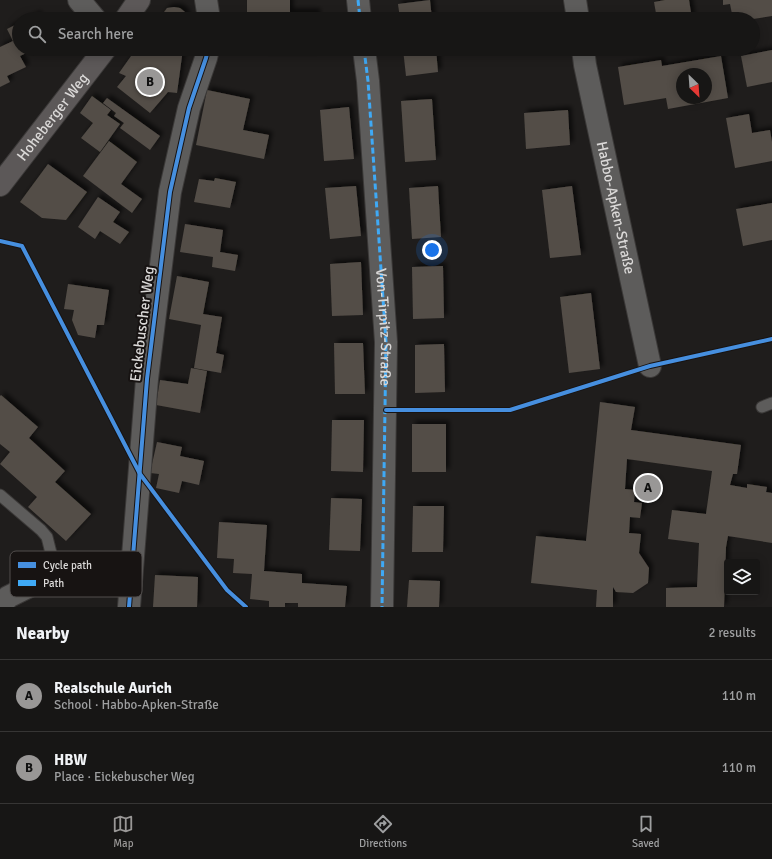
<!DOCTYPE html>
<html lang="en">
<head>
<meta charset="utf-8">
<style>
	:root { --surface:#171615; --page:#201f1e; --text:#f1f3f6; --muted:#9e9fa0; --line:#363534; --accent:#999796 }
	body { margin:0; font-family:Signika,sans-serif; background:var(--page); color:var(--text) }
	.controls { position:absolute; right:12px; bottom:12px; display:grid; overflow:hidden; border-radius:4px; box-shadow:0 2px 10px #0003 }
	.controls button { width:36px; height:36px; display:grid; place-items:center; padding:0; border:0; border-bottom:1px solid var(--line); background:var(--surface); color:var(--text); font:20px sans-serif }
	.compass { position:absolute; left:676px; top:68px; width:36px; height:36px; border-radius:50%; background:var(--surface); box-shadow:0 2px 10px #0003; rotate:155deg }
	.you { position:absolute; left:432px; top:250px; width:14px; height:14px; margin:-10px; border:3px solid #fff; border-radius:50%; background:#1a73e8; box-shadow:0 0 0 6px #1a73e833 }
	.badge { display:grid; place-items:center; width:26px; height:26px; border-radius:50%; background:var(--accent); color:#111; font-size:13px; font-weight:700 }
	.pin { position:absolute; translate:-50% -50%; border:2px solid #fff; box-shadow:0 1px 4px #0006 }
	.list { margin:0; padding:0; list-style:none }
	h2 { display:flex; justify-content:space-between; align-items:center; height:52px; margin:0; padding:0 16px; font-size:17px }
	h2 small { font-size:13px; font-weight:400; color:var(--muted) }
	.list li { display:grid; grid-template-columns:26px 1fr auto; gap:12px; align-items:center; box-sizing:border-box; height:72px; padding:0 16px; border-top:1px solid var(--line) }
	.list b { display:block; font-size:15px; white-space:nowrap }
	.list p { margin:0; font-size:13px; white-space:nowrap; color:var(--muted) }
	.list em { font-size:13px; font-style:normal; color:var(--muted) }
	.icon { flex:none; width:22px; height:22px; fill:none; stroke:currentColor; stroke-width:2; stroke-linecap:round; stroke-linejoin:round }
	.map { position:relative; flex:none; width:772px; height:607px; overflow:hidden }
	.search { position:absolute; background:var(--surface); box-shadow:0 2px 10px #0003; left:12px; right:12px; top:12px; height:44px; display:flex; align-items:center; gap:10px; box-sizing:border-box; padding:0 14px; border-radius:22px; color:var(--muted); font-size:15px }
	.sheet { height:196px; background:var(--surface) }
	nav { display:flex; justify-content:space-around; align-items:center; box-sizing:border-box; height:56px; border-top:1px solid var(--line); background:var(--surface); font-size:11px; color:var(--muted) }
	nav a { display:grid; justify-items:center; gap:2px }
	nav .on { color:var(--accent) }
	.map>svg:first-child { display:block }
	.building { fill:#534d47; fill-rule:evenodd; filter:url(#shadow) }
	.lines { fill:none; stroke-linecap:round; stroke-linejoin:round }
	.lane-casing { stroke:#3b3938; stroke-width:13 }
	.street-casing { stroke:#3b3938; stroke-width:24 }
	.secondary-casing { stroke:#3b3938; stroke-width:24 }
	.lane { stroke:#5d5c5b; stroke-width:11 }
	.street { stroke:#5d5c5b; stroke-width:22 }
	.secondary { stroke:#5c5858; stroke-width:22 }
	.quiet { stroke:#3fa9f5; stroke-width:3; stroke-dasharray:6 3; stroke-linecap:butt }
	.cycleway-casing { stroke:#171312; stroke-width:6 }
	.cycleway { stroke:#468fdf; stroke-width:4 }
	.labels { text-anchor:middle; stroke-width:4; stroke-linejoin:round; paint-order:stroke }
	.street-label { font-size:15px; fill:#dad8d7; stroke:#171312 }
	.key { fill:#171312; stroke:#524e4d; stroke-width:1 }
	.key-label { font-size:11px; fill:#dad8d7 }
</style>
</head>
<body>
<div class="map">
<svg width="772" height="607" viewBox="0 0 772 607">
	<defs>
		<filter id="shadow"><feDropShadow dx="3.5" dy="-3.5" stdDeviation="2" flood-color="#0009"/></filter>
	</defs>
	<rect width="100%" height="100%" fill="#1f1d1c"/>
	<!-- building -->
	<g class="building">
		<path d="M247 0H290V12H317V19H247Z"/>
		<path d="M430 0 432 19H400L398 4Z"/>
		<path d="M665 0H689L692 19H657L654 2Z"/>
		<path d="M723 0H772V16L753 19H733L730 4 723 5Z"/>
		<path d="M174 7 180 8 185 12 187 16V19H159L167 8Z"/>
		<path d="M37 14 40 19H28Z"/>
		<path d="M19 23V49H35L20 56 26 67 7 76 10 82 0 87V47L13 41 7 29Z"/>
		<path d="M136 49H183L177 93 168 92 150 113 117 87 126 76 119 73Z"/>
		<path d="M247 49H317V56H261V52H247Z"/>
		<path d="M403 49H436L438 72 406 76Z"/>
		<path d="M610 49H633V50L611 54Z"/>
		<path d="M772 50V82L747 87 741 56Z"/>
		<path d="M721 56 728 98 668 109 666 98 624 105 618 67 661 60 662 66ZM682 74H706V98H682Z"/>
		<path d="M207 90 250 99 243 130 269 135 264 159 196 145Z"/>
		<path d="M92 96 111 110 107 115 120 124 100 152 81 138 93 123 80 113Z"/>
		<path d="M107 98 160 136 150 150 120 128 124 123 114 116 116 113 103 103Z"/>
		<path d="M432 99 436 160 405 162 401 101Z"/>
		<path d="M349 107 354 159 324 161 320 110Z"/>
		<path d="M568 110 570 145 526 149 524 113Z"/>
		<path d="M749 114 752 133 770 130 772 142V161L735 168 726 118Z"/>
		<path d="M109 141 137 162 121 184 142 199 132 213 83 176Z"/>
		<path d="M48 164 87 192 66 220 42 218 20 202Z"/>
		<path d="M215 178 236 182 230 208 194 202 199 179 214 181Z"/>
		<path d="M356 186 361 236 330 239 325 188Z"/>
		<path d="M438 186 441 237 412 239 409 188Z"/>
		<path d="M572 186 581 255 550 258 542 190Z"/>
		<path d="M98 197 120 212 113 222 129 232 120 244 100 231 95 239 78 227Z"/>
		<path d="M772 203V240L743 246 736 209Z"/>
		<path d="M185 224 223 230 220 252 238 255 235 271 212 267 213 257 180 252Z"/>
		<path d="M361 262 363 315 332 316 330 264Z"/>
		<path d="M443 266 444 318 413 319 412 267Z"/>
		<path d="M177 276 209 282 203 314 222 317 216 353 224 355 221 373 194 368 201 325 169 319Z"/>
		<path d="M68 284 109 290 104 325H97L95 338 78 335 72 320 74 310 64 309Z"/>
		<path d="M591 293 600 369 569 373 560 297Z"/>
		<path d="M334 343H363L365 394H335Z"/>
		<path d="M444 344 445 392 415 393V345Z"/>
		<path d="M191 368 207 371 200 413 156 405 160 380 188 384Z"/>
		<path d="M1 395 38 427 29 438 65 471 55 482 91 514 66 541 28 507 37 497 0 464 10 452 0 444V396Z"/>
		<path d="M600 402 635 407 631 430 741 445 737 474H733L730 485 747 488V484L767 487 766 492 772 493V543L728 536 726 547 724 607H666V588L697 587 699 543 668 539 672 510 706 514 712 471 627 459 625 489 635 490 634 502 642 503 640 518 630 517 629 533 641 534 639 553 649 568 648 583 633 593 616 592 613 587V607H596L597 590 531 583 536 536 586 541Z"/>
		<path d="M332 420H364L363 472 331 471Z"/>
		<rect x="412" y="424" width="34" height="48"/>
		<path d="M157 442 182 447 180 456 204 461 199 485 182 481 179 493 156 488 159 474 150 473Z"/>
		<path d="M331 498 362 499 360 551 329 550Z"/>
		<path d="M413 506H444L443 552H412Z"/>
		<path d="M219 522 267 525 264 571 302 574V583L347 586 345 607H298V603H285V607H269V601L250 599 252 574 233 573 234 559 217 558Z"/>
		<path d="M155 575 198 577 197 607H153Z"/>
		<path d="M409 580 440 581 439 607H407Z"/>
	</g>
	<g class="lines">
		<!-- lane casing -->
		<g class="lane-casing">
			<g id="lane">
				<path d="M762 407 772 403"/>
				<path d="M0 495 41 530 47 537 57 577"/>
			</g>
		</g>
		<!-- street casing -->
		<g class="street-casing">
			<g id="street">
				<path d="M79 0 95 19"/>
				<path d="M206 0 209 19"/>
				<path d="M358 0 360 19"/>
				<path d="M575 0 578 19"/>
				<path id="s1" d="M364 49 368 81 386 342 382 607"/>
				<path id="s2" d="M583 49 585 65 650 366"/>
				<path d="M0 607 8 597 46 578 85 573 131 583"/>
				<path d="M129 607 147 379 170 192 189 108 206 58 208 49"/>
			</g>
		</g>
		<!-- secondary casing -->
		<g class="secondary-casing">
			<g id="secondary">
				<path d="M126 19 139 0"/>
				<path id="s3" d="M0 185 105 49"/>
			</g>
		</g>
		<!-- lane -->
		<use href="#lane" class="lane"/>
		<!-- street -->
		<use href="#street" class="street"/>
		<!-- secondary -->
		<use href="#secondary" class="secondary"/>
		<!-- quiet -->
		<g class="quiet">
			<path d="M358 0 360 19"/>
			<path d="M364 49 368 81 386 342 382 607"/>
		</g>
		<!-- cycleway casing -->
		<g class="cycleway-casing">
			<g id="cycleway">
				<path d="M0 241 22 246 140 474 227 590 246 607"/>
				<path d="M386 410H510L650 366 772 339"/>
				<path d="M129 607 147 379 170 192 189 108 206 58 208 49"/>
			</g>
		</g>
		<!-- cycleway -->
		<use href="#cycleway" class="cycleway"/>
	</g>
	<g class="labels">
		<!-- street labels -->
		<g class="street-label">
			<text dy="5" stroke="none"><textPath href="#s3" startOffset="86">Hoheberger Weg</textPath></text>
			<text dy="5" stroke="none"><textPath href="#s2" startOffset="162">Habbo-Apken-Straße</textPath></text>
			<text transform="translate(142 324) rotate(-83)" y="5">Eickebuscher Weg</text>
			<text dy="5" stroke="none"><textPath href="#s1" startOffset="279">Von-Tirpitz-Straße</textPath></text>
		</g>
	</g>
	<!-- legend -->
	<rect x="10" y="551" width="132" height="46" rx="6" class="key"/>
	<rect x="18" y="562" width="18" height="6" fill="#468fdf"/>
	<rect x="18" y="580" width="18" height="6" fill="#3fa9f5"/>
	<g class="key-label">
		<text x="43" y="569">Cycle path</text>
		<text x="43" y="587">Path</text>
	</g>
</svg>
<div class="controls">
<button><svg class="icon" aria-label="layers" viewBox="0 0 24 24"><path d="M12 4l9 5-9 5-9-5zM3 14l9 5 9-5"/></svg></button>
</div>
<svg class="compass" viewBox="-18 -18 36 36"><path d="M0-13l5 13h-10z" fill="#e53935"/><path d="M0 13l5-13h-10z" fill="#9e9fa0"/></svg>
<div class="you"></div>
<div class="pin badge" style="left:648px;top:488px">A</div>
<div class="pin badge" style="left:150px;top:82px">B</div>
<div class="search"><svg class="icon" aria-label="search" viewBox="0 0 24 24"><circle cx="10" cy="10" r="6"/><path d="M15 15l6 6"/></svg>Search here</div>
</div>
<section class="sheet">
<h2>Nearby<small>2 results</small></h2>
<ul class="list">
<li><span class="badge">A</span><div><b>Realschule Aurich</b><p>School · Habbo-Apken-Straße</p></div><em>110 m</em></li>
<li><span class="badge">B</span><div><b>HBW</b><p>Place · Eickebuscher Weg</p></div><em>110 m</em></li>
</ul>
</section>
<nav>
<a class="on"><svg class="icon" aria-label="map" viewBox="0 0 24 24"><path d="M3 6l6-2 6 2 6-2v14l-6 2-6-2-6 2zM9 4v14M15 6v14"/></svg>Map</a>
<a><svg class="icon" aria-label="directions" viewBox="0 0 24 24"><path d="M12 3l9 9-9 9-9-9zM9 14v-3h6M13 9l2 2-2 2"/></svg>Directions</a>
<a><svg class="icon" aria-label="saved" viewBox="0 0 24 24"><path d="M7 4h10v16l-5-4-5 4z"/></svg>Saved</a>
</nav>
</body>
</html>
